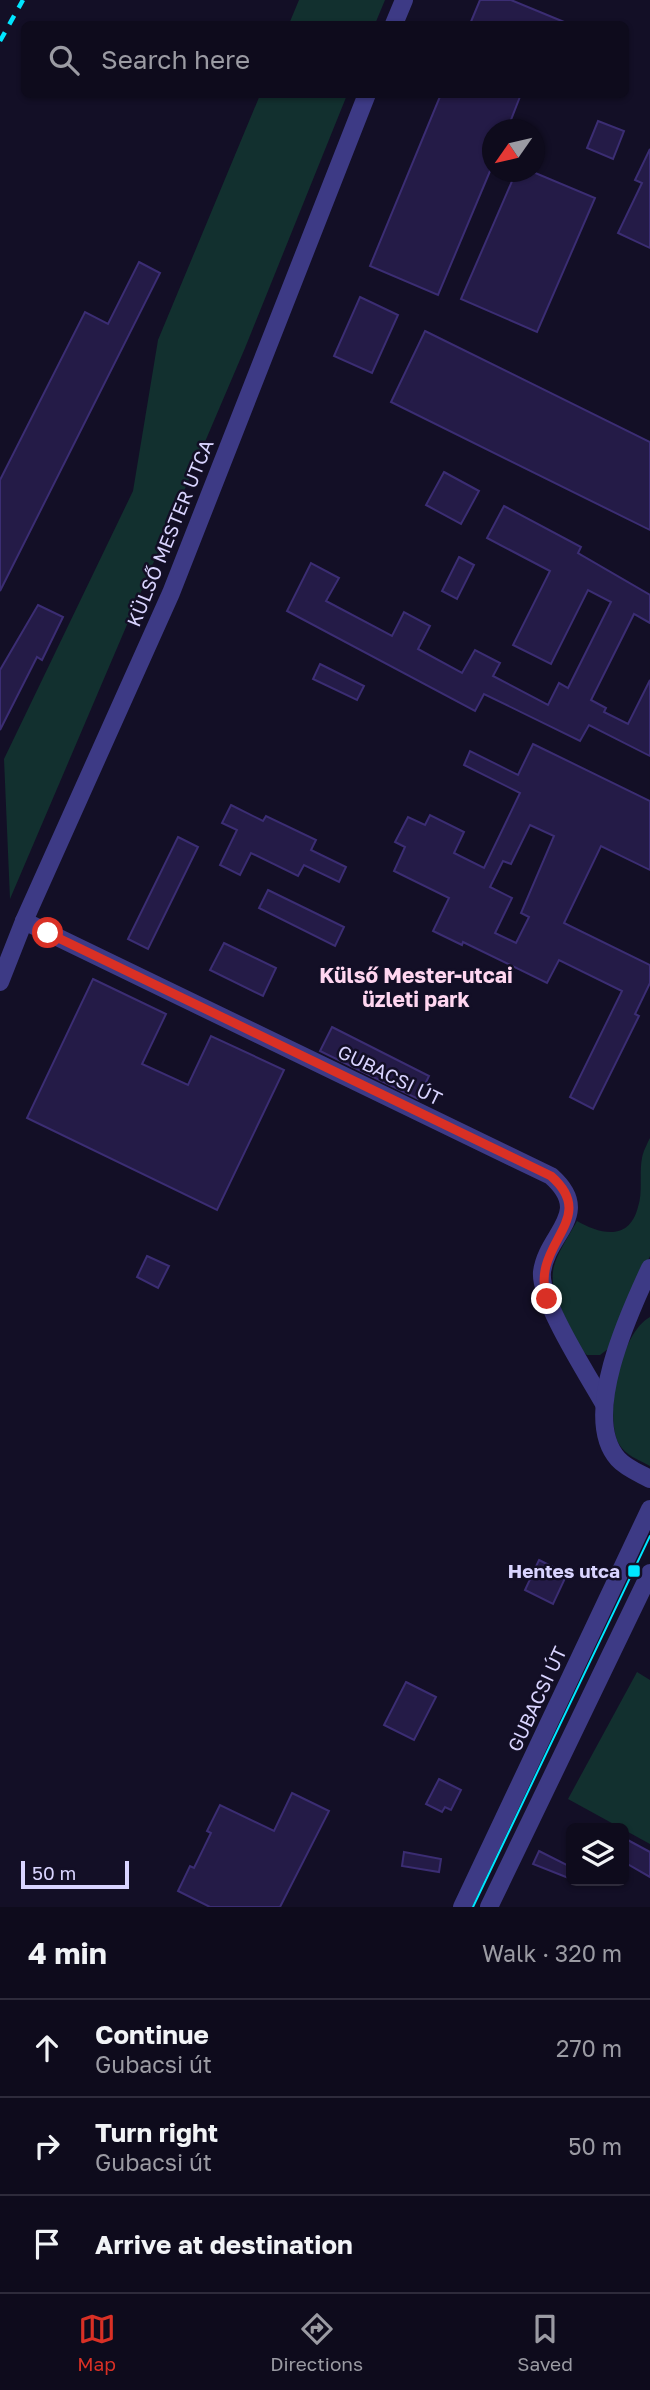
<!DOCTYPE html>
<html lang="en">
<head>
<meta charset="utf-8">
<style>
	:root { --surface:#0e0b1c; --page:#171425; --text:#f1f3f6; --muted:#9b9ba3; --line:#2e2b3b; --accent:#d93025 }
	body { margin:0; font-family:"Golos Text",sans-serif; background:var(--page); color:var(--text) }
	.controls { position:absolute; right:21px; bottom:21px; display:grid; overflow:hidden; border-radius:10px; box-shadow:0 2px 5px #0004 }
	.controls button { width:63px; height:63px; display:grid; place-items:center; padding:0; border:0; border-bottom:2px solid var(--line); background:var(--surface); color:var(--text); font:35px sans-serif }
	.compass { position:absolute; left:482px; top:119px; width:63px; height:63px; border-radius:50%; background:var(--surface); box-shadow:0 2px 5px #0004; rotate:236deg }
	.scale { position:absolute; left:21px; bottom:18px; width:108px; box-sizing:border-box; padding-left:7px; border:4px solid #d9d4ff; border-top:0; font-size:19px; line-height:24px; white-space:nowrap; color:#d9d4ff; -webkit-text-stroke:5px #130f26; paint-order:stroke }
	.stop { position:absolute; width:21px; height:21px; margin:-16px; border:5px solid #d93025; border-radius:50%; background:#fff }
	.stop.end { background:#d93025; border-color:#fff; box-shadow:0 2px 7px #0008 }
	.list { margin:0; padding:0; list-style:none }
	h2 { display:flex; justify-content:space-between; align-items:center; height:91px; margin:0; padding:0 28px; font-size:30px }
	h2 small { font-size:23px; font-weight:400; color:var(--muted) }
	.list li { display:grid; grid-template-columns:46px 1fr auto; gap:21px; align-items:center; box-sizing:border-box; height:98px; padding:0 28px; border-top:2px solid var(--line) }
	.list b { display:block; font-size:26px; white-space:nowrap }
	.list p { margin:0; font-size:23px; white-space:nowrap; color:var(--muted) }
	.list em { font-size:23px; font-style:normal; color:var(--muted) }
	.icon { flex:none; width:38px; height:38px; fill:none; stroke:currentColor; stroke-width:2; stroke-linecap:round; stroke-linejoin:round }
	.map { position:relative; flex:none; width:650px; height:1907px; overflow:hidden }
	.search { position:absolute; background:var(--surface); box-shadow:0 2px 5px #0004; left:21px; right:21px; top:21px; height:77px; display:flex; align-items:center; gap:18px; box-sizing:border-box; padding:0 24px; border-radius:10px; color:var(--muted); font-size:26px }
	.sheet { height:385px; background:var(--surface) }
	nav { display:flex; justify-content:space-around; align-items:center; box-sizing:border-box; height:98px; border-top:2px solid var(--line); background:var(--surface); font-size:19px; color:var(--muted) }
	nav a { display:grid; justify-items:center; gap:4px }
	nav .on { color:var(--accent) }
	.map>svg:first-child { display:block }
	.green { fill:#12302f }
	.building { fill:#241b47; stroke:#3b2d73; stroke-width:2; fill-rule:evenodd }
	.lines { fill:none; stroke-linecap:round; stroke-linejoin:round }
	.minor { stroke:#3d3a85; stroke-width:18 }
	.tram { stroke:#00e5ff; stroke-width:2 }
	.rail { stroke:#00e5ff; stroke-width:4.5; stroke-dasharray:10 9; stroke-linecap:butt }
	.route { stroke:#d93025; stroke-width:9 }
	.poi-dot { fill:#00e5ff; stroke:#130f26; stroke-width:2.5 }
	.labels { text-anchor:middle; stroke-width:5; stroke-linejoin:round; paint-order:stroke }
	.street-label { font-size:19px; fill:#d9d4ff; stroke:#130f26 }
	.poi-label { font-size:19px; font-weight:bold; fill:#d9d4ff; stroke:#130f26; text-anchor:end }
	.neighbourhood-label { font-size:21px; font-weight:bold; fill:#ffd6f0; stroke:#130f26 }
</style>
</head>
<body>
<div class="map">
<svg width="650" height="1907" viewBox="0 0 650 1907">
	<rect width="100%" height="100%" fill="#130f26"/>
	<!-- green -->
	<g class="green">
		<path d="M299 0H385L375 24H289Z"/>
		<path d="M260 95H347L245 348 10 899 4 759 133 491 158 340Z"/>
		<path d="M650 1138V1256L612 1346 600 1355H587C577 1347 573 1333 567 1322 543 1272 551 1267 577 1221 600 1234 629 1242 638 1207 643 1192 639 1174 642 1158 643 1152 647 1144 650 1138Z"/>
		<path d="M650 1317V1466C639 1460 625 1455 619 1444 604 1415 620 1333 650 1317Z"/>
		<path d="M637 1672 650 1680V1844L568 1799Z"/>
	</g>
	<!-- building -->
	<g class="building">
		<path d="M480 0H511L569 24H470Z"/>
		<path d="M441 94H521L507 130H493V164L438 295 370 266Z"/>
		<path d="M598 121 624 131 613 159 587 148Z"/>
		<path d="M650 149V248L618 233 642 183 635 180Z"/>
		<path d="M516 172H533L595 198 537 332 461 299Z"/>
		<path d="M139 262 160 273 0 591V480L85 312 108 324Z"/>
		<path d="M360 297 398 315 372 373 334 356Z"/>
		<path d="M425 331 650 442V530L391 402Z"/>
		<path d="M444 472 479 491 461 524 426 505Z"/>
		<path d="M504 506 581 547 578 553 650 595V623L634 614 591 700 606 708 604 712 628 724 650 680V756L589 725 580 741 484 694 475 711 287 611 311 563 339 578 326 601 392 636 404 612 430 626 418 649 462 673 475 650 500 663 493 676 548 705 559 683 568 688 611 602 588 590 551 664 513 645 550 571 487 538Z"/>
		<path d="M459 557 474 565 457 599 442 591Z"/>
		<path d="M38 605 63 617 42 660 37 657 0 730V670Z"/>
		<path d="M320 664 364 686 357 700 313 679Z"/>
		<path d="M533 744 650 801V870L601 846 564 923 650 965V983L635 1014 639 1016 593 1109 570 1097 622 991 559 960 547 983 463 942 462 945 433 931 449 898 394 871 405 847 395 842 408 817 425 825 430 815 464 832 454 853 484 868 520 793 464 765 470 751 518 775ZM530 825 554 836 521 913 529 917 516 943 495 933 512 898 490 887 503 861 511 864Z"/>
		<path d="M231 805 263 821 266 816 316 840 311 850 346 867 339 882 304 865 298 876 251 853 240 875 220 865 237 830 222 823Z"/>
		<path d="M178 837 198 847 148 949 128 939Z"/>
		<path d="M268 890 344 927 335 946 259 908Z"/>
		<path d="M224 943 276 968 263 996 210 970Z"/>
		<path d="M93 979 166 1014 142 1064 188 1085 211 1036 284 1070 217 1210 27 1118Z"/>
		<path d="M332 1027 429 1076 418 1099 320 1051Z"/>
		<path d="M147 1256 169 1266 158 1288 137 1277Z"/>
		<path d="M539 1560 567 1574 553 1604 525 1590Z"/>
		<path d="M406 1682 436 1697 414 1740 384 1725Z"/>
		<path d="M439 1779 461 1790 451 1810 445 1807 442 1812 426 1804Z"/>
		<path d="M292 1793 329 1811 280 1907H210L178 1891 190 1866 194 1868 211 1833 207 1831 220 1805 274 1831Z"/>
		<path d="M624 1838 650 1852V1877L624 1862Z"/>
		<path d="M539 1851 571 1867V1879L533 1864Z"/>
		<path d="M404 1852 441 1859 439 1872 402 1866Z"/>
	</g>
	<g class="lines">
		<!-- minor -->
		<g class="minor">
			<path d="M394 24 404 0"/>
			<path d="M24 921 551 1176C594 1214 547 1233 542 1272 539 1300 589 1377 604 1404"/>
			<path d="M0 982 24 921 171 593 367 94"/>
			<path d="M650 1268C630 1311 580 1417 618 1459 626 1468 639 1473 650 1479"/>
			<path d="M462 1907 650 1509"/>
			<path d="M489 1907 650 1573"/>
		</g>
		<!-- tram -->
		<path class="tram" d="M473 1907 650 1536"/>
		<!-- rail -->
		<path class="rail" d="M0 41 23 0"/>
	</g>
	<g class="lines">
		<!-- route -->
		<path class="route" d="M48 933 551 1176C601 1220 529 1243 547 1299"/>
	</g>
	<!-- markers -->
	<rect class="poi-dot" x="627" y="1564" width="14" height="14" rx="3.5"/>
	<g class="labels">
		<!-- street labels -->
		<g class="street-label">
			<text transform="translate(170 533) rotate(-68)" y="7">KÜLSŐ MESTER UTCA</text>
			<text transform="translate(390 1075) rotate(26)" y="7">GUBACSI ÚT</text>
			<text transform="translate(537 1699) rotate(-65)" y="7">GUBACSI ÚT</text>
		</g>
		<!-- poi labels -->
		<g class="poi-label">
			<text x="620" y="1578">Hentes utca</text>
		</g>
		<!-- neighbourhood labels -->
		<g class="neighbourhood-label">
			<text x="416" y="983">Külső Mester-utcai<tspan x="416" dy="24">üzleti park</tspan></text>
		</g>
	</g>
</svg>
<div class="controls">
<button><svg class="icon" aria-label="layers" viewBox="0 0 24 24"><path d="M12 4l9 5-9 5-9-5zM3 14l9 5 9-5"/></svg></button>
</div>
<svg class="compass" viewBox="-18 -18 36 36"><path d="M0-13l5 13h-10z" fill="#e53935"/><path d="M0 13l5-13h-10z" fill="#9b9ba3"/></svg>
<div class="scale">50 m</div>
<div class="stop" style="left:48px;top:933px"></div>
<div class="stop end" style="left:547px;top:1299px"></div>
<div class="search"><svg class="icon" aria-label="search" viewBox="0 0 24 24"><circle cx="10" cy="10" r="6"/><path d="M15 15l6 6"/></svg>Search here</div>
</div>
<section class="sheet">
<h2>4 min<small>Walk · 320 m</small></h2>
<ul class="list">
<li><svg class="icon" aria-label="ahead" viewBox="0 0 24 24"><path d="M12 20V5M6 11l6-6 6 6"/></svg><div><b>Continue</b><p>Gubacsi út</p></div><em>270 m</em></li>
<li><svg class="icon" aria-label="right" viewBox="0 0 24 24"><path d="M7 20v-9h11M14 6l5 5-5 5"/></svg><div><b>Turn right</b><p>Gubacsi út</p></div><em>50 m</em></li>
<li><svg class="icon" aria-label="arrive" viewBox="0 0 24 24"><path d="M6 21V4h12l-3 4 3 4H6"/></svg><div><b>Arrive at destination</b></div></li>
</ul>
</section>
<nav>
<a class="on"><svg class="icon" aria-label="map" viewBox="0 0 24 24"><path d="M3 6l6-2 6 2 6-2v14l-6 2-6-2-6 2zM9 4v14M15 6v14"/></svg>Map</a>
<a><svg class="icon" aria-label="directions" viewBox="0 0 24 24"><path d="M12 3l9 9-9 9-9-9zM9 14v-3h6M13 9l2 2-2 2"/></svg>Directions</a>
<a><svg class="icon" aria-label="saved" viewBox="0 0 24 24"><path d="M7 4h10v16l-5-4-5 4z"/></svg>Saved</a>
</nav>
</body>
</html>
